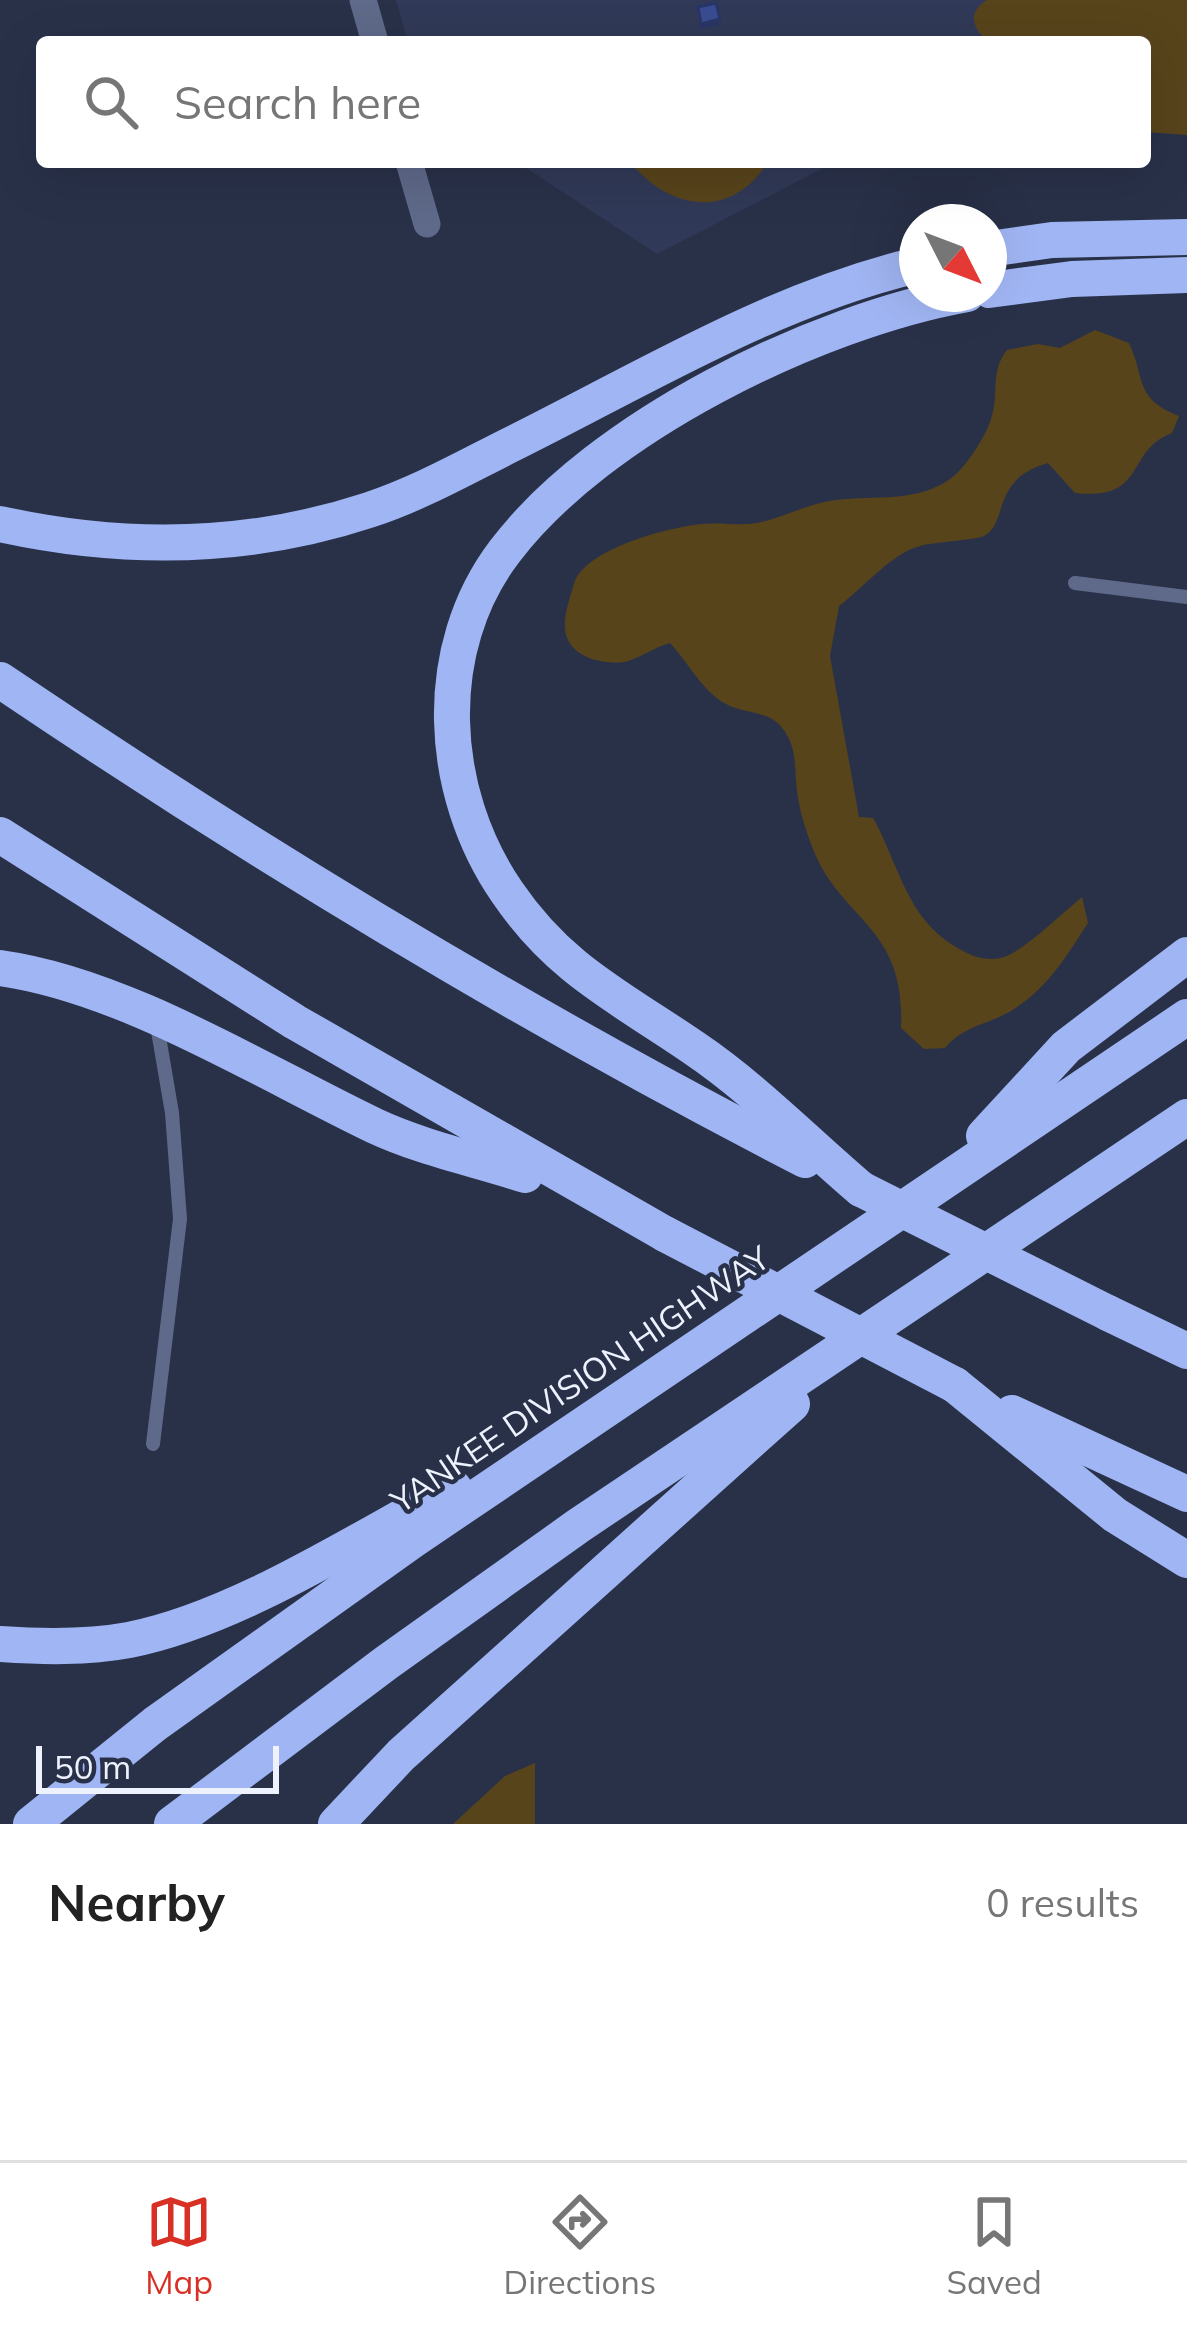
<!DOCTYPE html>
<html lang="en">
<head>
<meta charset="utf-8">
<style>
	:root { --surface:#fff; --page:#f6f6f6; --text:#222; --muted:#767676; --line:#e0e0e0; --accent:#d93025 }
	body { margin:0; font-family:Mulish,sans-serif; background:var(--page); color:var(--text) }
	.compass { position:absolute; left:899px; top:204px; width:108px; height:108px; border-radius:50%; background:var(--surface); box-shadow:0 12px 48px #0002; rotate:132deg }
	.scale { position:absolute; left:36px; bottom:30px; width:243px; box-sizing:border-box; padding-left:12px; border:6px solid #edf2fe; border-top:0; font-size:33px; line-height:42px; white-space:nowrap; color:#edf2fe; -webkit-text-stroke:9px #293149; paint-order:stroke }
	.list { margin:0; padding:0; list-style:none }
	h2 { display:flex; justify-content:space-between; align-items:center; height:156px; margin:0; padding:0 48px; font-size:51px }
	h2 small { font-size:39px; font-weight:400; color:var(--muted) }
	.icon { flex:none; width:66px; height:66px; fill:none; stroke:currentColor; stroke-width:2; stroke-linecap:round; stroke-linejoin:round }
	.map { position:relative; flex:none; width:1187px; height:1824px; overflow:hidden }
	.search { position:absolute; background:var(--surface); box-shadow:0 12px 48px #0002; left:36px; right:36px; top:36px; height:132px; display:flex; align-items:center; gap:30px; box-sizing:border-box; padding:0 42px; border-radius:12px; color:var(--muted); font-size:45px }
	.sheet { height:336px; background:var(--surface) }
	nav { display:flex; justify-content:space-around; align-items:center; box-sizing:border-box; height:168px; border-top:3px solid var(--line); background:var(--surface); font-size:33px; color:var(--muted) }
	nav a { display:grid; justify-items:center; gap:6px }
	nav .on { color:var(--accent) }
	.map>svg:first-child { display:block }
	.built { fill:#303957 }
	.green { fill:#58441b }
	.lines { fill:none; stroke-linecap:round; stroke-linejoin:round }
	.service { stroke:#5f6989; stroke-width:14 }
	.minor { stroke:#5f6989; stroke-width:27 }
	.motorway { stroke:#a0b5f3; stroke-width:36 }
	.motorway-bridge { stroke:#a0b5f3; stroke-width:36 }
	.shaded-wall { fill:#293566 }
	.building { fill:#3a4c91; stroke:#293566; stroke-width:3 }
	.labels { text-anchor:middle; stroke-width:9; stroke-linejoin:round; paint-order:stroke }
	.street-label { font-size:33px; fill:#edf2fe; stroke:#293149 }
</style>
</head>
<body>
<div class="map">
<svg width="1187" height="1824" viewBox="0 0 1187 1824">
	<rect width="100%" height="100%" fill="#293149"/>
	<!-- built -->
	<g class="built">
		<path d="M396 0H1056L1054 42H408Z"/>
		<path d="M517 162H835L657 254Z"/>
	</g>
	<!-- green -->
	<g class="green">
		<path d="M987 0H1187V135L1145 132V42H990C973 31 966 12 987 0Z"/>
		<path d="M630 162H768C731 220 670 211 630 162Z"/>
		<path d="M1095 330 1129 343C1146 380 1134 398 1179 416L1172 433C1124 451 1148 501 1075 493L1048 463C990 479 1009 523 984 536 975 540 934 542 920 546 892 553 863 588 839 606L830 656 859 817 873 818C902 870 906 922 965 952 977 959 996 962 1009 955 1035 941 1059 916 1082 897L1088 923C1066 957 1047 989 1011 1011 987 1025 963 1026 945 1048L924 1049 901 1028C906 923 839 922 811 844 805 828 799 808 797 791 794 768 798 749 783 729 769 710 744 714 726 704 702 691 688 662 670 643 655 647 643 656 628 661 618 664 602 662 592 659 554 645 564 616 574 584 584 549 669 527 702 524 720 522 739 526 757 523 783 518 809 503 836 500 876 495 916 503 950 479 965 469 986 436 991 419 1000 394 989 373 1007 350L1038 344 1060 348Z"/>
		<path d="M535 1763V1824H453L505 1776Z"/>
	</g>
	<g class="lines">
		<!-- service -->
		<g class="service">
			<path d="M1075 583 1187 597"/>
			<path d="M153 1444 180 1219 172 1113 157 1025"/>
		</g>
		<!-- minor -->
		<g class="minor">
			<path d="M363 0 375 42"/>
			<path d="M409 162 427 224"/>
		</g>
		<!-- motorway -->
		<g class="motorway">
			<path d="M989 249 1052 240 1187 237"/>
			<path d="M989 290 1072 279 1187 275"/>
			<path d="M0 524C123 551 248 550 369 510 418 494 464 468 510 445 643 379 771 300 917 265"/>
			<path d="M0 680C259 855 527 1017 805 1160"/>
			<path d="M0 835 295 1022 665 1234"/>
			<path d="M0 968C124 985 262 1072 375 1126 422 1148 476 1159 525 1175"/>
			<path d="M984 1136 1066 1047 1187 955"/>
			<path d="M861 1189C807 1143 752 1087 694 1048 620 997 560 970 507 892 438 792 430 649 505 551 599 427 816 321 967 294"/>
			<path d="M1108 1313 1187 1351"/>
			<path d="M955 1385 1115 1515 1187 1560"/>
			<path d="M1012 1413 1187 1494"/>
			<path d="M0 1644C43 1647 86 1648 129 1640 236 1619 357 1540 454 1488"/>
			<path d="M31 1824 155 1724 413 1540 1187 1017"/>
			<path d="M172 1824 386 1663 578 1526 1187 1117"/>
			<path d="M336 1824 401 1755 792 1404"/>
		</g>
		<!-- motorway-bridge -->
		<g class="motorway-bridge">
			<path d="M861 1189 1108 1313"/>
			<path d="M665 1234 955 1385"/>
		</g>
	</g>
	<!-- shaded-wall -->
	<path class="shaded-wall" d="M720 19 718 25 699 29 701 24Z"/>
	<!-- building -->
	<path class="building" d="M716 3 720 19 701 24 698 7Z"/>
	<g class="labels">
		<!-- street labels -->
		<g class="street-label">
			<text transform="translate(580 1379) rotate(-34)" y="12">YANKEE DIVISION HIGHWAY</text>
		</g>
	</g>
</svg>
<svg class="compass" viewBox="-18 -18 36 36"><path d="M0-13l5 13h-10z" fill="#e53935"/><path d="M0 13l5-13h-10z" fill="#767676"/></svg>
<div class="scale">50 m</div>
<div class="search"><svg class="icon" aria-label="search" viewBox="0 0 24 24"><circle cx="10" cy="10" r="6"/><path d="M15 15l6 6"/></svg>Search here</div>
</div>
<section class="sheet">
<h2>Nearby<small>0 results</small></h2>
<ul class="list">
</ul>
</section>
<nav>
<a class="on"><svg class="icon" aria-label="map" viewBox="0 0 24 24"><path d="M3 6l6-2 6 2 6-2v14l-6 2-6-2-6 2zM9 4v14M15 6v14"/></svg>Map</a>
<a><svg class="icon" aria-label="directions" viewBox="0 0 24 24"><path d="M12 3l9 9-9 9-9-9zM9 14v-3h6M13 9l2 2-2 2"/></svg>Directions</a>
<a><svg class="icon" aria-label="saved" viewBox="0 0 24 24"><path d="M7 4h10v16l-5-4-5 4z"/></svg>Saved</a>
</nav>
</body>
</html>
